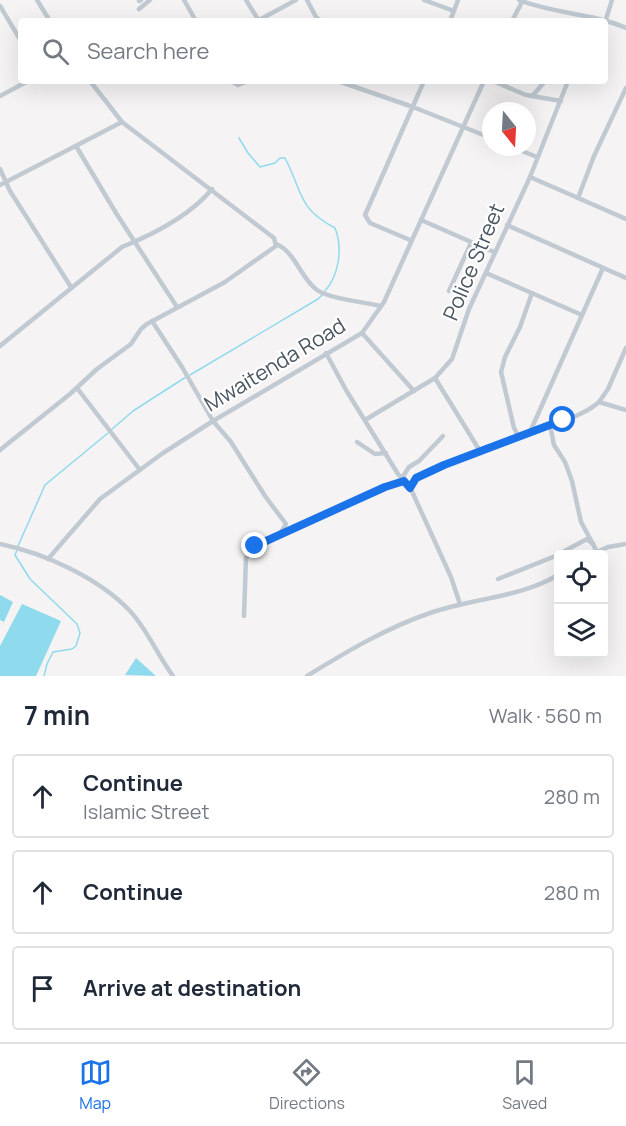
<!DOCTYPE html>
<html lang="en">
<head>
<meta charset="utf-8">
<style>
	:root { --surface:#fff; --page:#f6f6f7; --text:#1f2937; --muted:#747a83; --line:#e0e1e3; --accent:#1a73e8 }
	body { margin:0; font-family:Manrope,sans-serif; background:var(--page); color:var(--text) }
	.controls { position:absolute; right:18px; bottom:18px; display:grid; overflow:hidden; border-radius:6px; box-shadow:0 6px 24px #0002 }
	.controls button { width:54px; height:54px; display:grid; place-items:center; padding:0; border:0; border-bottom:2px solid var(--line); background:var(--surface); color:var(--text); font:30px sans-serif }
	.compass { position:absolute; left:482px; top:102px; width:54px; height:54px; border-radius:50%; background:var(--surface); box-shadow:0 6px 24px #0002; rotate:162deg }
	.stop { position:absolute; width:18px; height:18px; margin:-14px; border:4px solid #1a73e8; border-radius:50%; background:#fff }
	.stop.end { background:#1a73e8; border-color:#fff; box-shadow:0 2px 6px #0008 }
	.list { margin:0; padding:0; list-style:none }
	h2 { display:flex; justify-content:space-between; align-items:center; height:78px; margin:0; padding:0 24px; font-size:26px }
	h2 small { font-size:20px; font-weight:400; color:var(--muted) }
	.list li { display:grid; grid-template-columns:39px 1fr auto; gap:18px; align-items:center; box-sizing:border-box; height:84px; margin:0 12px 12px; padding:0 12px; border:2px solid var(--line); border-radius:6px }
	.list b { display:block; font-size:22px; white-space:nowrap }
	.list p { margin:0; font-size:20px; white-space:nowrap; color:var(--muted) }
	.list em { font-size:20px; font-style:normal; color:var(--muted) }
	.icon { flex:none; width:33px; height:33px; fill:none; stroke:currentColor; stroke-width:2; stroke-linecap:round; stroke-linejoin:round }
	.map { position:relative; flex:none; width:626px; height:676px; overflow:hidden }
	.search { position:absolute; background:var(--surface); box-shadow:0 6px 24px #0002; left:18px; right:18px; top:18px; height:66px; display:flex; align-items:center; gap:15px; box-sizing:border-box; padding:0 21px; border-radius:6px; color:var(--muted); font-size:22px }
	.sheet { height:366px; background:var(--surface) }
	nav { display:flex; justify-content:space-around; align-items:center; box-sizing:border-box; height:84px; border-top:2px solid var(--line); background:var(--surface); font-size:16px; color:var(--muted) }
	nav a { display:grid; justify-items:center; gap:3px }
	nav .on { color:var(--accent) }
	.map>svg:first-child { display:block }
	.water { fill:#90daee }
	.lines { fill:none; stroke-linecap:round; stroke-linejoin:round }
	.stream { stroke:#90daee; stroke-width:1.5 }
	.minor { stroke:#c1cad2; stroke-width:4.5 }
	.route { stroke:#1a73e8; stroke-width:8 }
	.labels { text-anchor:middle; stroke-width:4.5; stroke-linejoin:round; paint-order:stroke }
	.street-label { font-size:21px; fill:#4a5661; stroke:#fff }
</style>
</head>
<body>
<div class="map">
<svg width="626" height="676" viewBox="0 0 626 676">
	<rect width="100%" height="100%" fill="#f5f3f3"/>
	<!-- water -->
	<g class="water">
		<path d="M0 595 13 602 4 622 0 620Z"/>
		<path d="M22 604 61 621 36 676H0V646Z"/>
		<path d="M136 658 156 676 125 675Z"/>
	</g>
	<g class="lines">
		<!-- stream -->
		<g class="stream">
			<path d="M239 138 248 153 260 167 275 163 280 158H285C303 192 297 208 335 228 343 248 339 275 325 291"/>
			<path d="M190 375 318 299 322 295"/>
			<path d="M111 430 133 411 186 377"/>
			<path d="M18 546 45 485 108 433"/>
			<path d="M17 550 15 555 30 579 77 624 80 633 76 646 72 649 53 652 47 664 44 676"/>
		</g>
		<!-- minor -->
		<g class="minor">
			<path d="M37 0 50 21"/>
			<path d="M184 0 196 21"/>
			<path d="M246 0 259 21"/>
			<path d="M307 0 316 17 321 21"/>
			<path d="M424 0 454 11"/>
			<path d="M519 0C554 14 592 13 626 28"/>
			<path d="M139 1 141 0"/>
			<path d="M0 6 21 41"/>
			<path d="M139 9 150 0"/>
			<path d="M606 19 612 0"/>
			<path d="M259 20 296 0"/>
			<path d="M450 21 458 0"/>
			<path d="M512 21 523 0"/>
			<path d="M231 81 238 85 248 81"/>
			<path d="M338 81 413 107 491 138"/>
			<path d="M493 81 526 95 561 101"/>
			<path d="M0 96 28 81"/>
			<path d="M531 96 535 93 545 81"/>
			<path d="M76 146 116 213 177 307"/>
			<path d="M512 147 537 157"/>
			<path d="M0 169 10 191 71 287"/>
			<path d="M530 177 626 219"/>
			<path d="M0 185 122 122"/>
			<path d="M578 198 594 156 626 88"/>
			<path d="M421 220 494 252"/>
			<path d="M507 225 626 278"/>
			<path d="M410 240 370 223 365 215 424 81"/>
			<path d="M276 244C296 252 300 278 317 290 330 299 364 302 381 306"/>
			<path d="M486 273 582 315"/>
			<path d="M449 291 471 243"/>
			<path d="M152 321 182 367 213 421 231 442 265 496 286 524 280 534"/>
			<path d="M362 333 414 391"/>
			<path d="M0 346 122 247C154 234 190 216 212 189"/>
			<path d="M326 353 346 390 398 474 406 483"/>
			<path d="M435 378 480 451"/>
			<path d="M77 388 140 470"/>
			<path d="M599 402 608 389 626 348"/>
			<path d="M365 420 435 378 452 359 469 309 530 177 568 81"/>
			<path d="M550 425 554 445 565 462 572 481 581 522 593 544"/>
			<path d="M530 432 603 268"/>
			<path d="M519 437 514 428 501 372 505 357 520 327 532 293"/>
			<path d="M357 442 375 454 386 453"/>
			<path d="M0 450 70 394 97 369 131 344 141 329 147 324 225 282 276 246 274 238 122 122 90 81"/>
			<path d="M402 478 409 467 419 461 443 436"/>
			<path d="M0 544C44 553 99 578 130 611 147 629 158 656 173 676"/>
			<path d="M559 554 587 539 593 544 597 552"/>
			<path d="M593 554 608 547 626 544"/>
			<path d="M48 559 100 499 163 453 213 421 362 333 384 302 484 81"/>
			<path d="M498 579 558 555"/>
			<path d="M460 604 451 577 410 487C418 470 444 465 461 459 484 450 508 441 531 432 553 423 581 418 599 402L626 410"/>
			<path d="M244 616 246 558 255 546 344 505 404 481"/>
			<path d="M307 676C346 652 386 628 430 613 472 598 520 598 558 575"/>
		</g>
	</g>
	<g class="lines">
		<!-- route -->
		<path class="route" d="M255 546 385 487 404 481 410 488 416 478 444 465 563 420"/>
	</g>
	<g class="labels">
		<!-- street labels -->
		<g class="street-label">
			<text transform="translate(474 262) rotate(-67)" y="7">Police Street</text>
			<text transform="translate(275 365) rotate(-31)" y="7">Mwaitenda Road</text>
		</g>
	</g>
</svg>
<div class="controls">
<button><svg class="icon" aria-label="locate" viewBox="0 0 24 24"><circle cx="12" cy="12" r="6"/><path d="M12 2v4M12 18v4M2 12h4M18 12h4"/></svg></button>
<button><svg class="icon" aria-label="layers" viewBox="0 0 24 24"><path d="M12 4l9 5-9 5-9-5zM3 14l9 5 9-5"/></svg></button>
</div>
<svg class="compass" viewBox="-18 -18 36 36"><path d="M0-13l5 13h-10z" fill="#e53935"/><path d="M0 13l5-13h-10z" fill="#747a83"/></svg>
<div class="stop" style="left:563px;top:420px"></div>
<div class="stop end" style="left:255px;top:546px"></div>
<div class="search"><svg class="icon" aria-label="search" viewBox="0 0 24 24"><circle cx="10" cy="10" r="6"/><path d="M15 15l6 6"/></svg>Search here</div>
</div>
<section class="sheet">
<h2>7 min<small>Walk · 560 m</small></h2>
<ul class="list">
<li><svg class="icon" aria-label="ahead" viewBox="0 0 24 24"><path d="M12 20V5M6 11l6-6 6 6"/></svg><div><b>Continue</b><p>Islamic Street</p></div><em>280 m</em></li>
<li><svg class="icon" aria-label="ahead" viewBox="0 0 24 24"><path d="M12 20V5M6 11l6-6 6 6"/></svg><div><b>Continue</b></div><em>280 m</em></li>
<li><svg class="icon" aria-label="arrive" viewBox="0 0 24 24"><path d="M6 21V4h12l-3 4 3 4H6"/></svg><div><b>Arrive at destination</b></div></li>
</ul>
</section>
<nav>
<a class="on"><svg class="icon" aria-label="map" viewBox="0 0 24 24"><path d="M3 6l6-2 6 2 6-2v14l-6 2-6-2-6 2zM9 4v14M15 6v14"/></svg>Map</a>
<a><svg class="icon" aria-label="directions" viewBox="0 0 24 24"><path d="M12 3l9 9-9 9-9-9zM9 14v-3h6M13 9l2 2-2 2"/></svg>Directions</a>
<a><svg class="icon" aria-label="saved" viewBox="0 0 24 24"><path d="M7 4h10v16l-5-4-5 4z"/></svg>Saved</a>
</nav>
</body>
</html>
